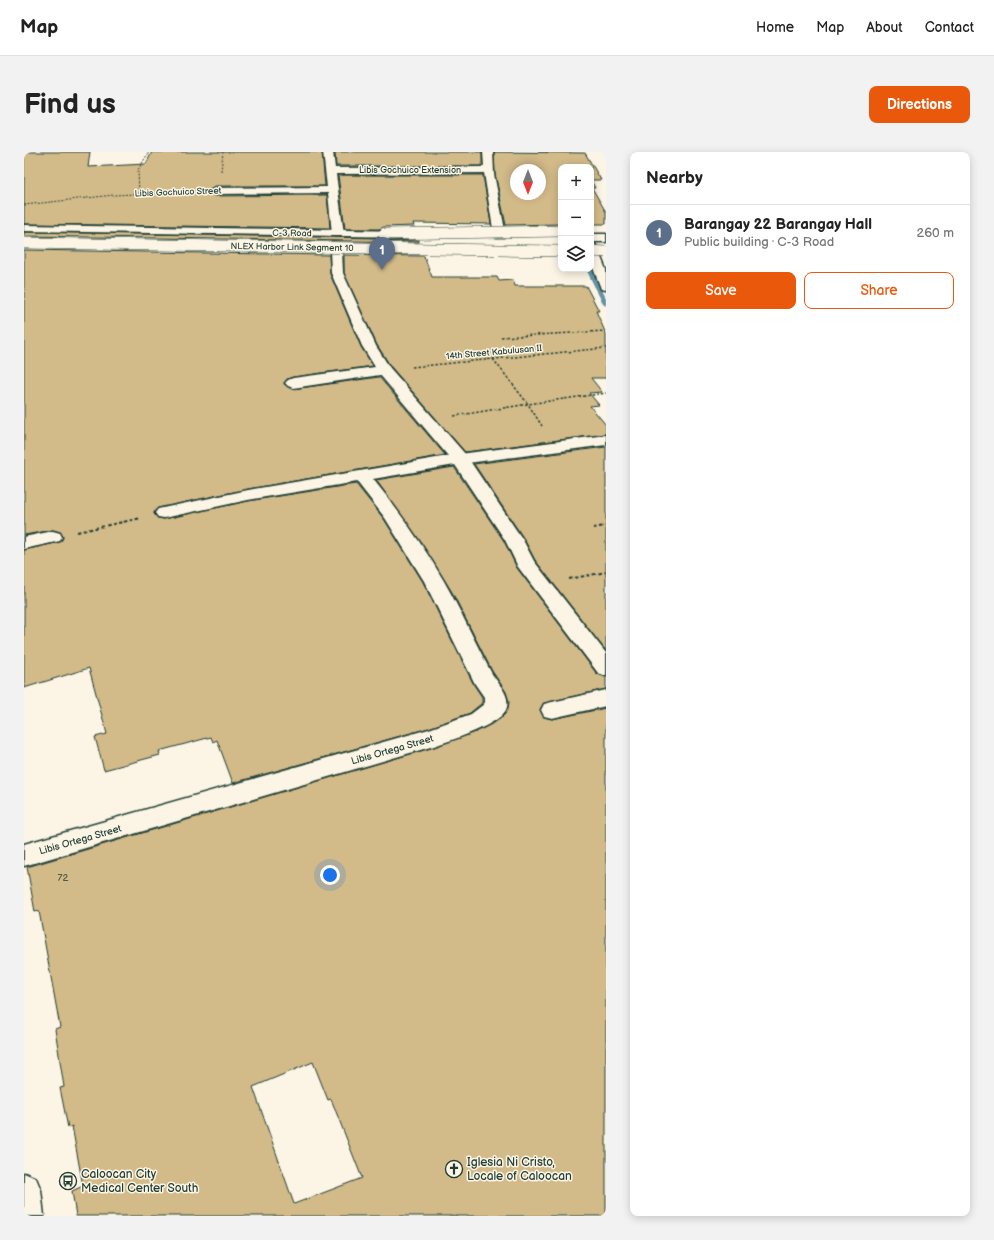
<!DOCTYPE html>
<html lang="en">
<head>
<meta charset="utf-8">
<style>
	:root { --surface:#fff; --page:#f2f2f2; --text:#222; --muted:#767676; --line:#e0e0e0; --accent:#ea580c }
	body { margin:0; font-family:"Balsamiq Sans",sans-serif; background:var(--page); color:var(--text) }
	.controls { position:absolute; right:12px; top:12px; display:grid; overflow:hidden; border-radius:8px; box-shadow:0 2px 10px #0003 }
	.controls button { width:36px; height:36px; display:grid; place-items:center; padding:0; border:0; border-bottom:1px solid var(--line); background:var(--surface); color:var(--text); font:20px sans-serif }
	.compass { position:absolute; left:486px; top:12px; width:36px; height:36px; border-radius:50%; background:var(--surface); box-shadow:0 2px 10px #0003; rotate:180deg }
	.you { position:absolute; left:306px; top:723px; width:14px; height:14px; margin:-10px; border:3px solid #fff; border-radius:50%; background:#1a73e8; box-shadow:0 0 0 6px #1a73e833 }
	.badge { display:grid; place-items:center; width:26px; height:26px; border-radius:50%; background:var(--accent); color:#fff; font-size:13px; font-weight:700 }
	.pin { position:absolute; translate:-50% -33px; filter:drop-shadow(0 1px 2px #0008) }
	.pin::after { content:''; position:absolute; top:21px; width:14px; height:12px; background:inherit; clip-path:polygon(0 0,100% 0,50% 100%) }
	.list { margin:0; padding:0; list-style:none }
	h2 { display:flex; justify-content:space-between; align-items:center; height:52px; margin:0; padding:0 16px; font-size:17px }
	h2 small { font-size:13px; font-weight:400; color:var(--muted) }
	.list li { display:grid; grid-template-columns:26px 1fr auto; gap:12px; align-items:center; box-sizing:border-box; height:56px; padding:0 16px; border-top:1px solid var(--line) }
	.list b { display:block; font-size:15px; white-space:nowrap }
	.list p { margin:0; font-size:13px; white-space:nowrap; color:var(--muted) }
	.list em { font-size:13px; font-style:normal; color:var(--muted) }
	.actions { display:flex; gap:8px; padding:12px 16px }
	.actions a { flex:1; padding:9px 0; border:1px solid var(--accent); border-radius:8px; text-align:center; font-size:14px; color:var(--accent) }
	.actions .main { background:var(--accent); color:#fff }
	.icon { flex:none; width:22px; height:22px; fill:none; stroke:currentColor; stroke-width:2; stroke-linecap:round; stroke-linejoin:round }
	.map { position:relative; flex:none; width:582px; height:1064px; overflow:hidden; border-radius:8px }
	header { display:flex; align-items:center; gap:24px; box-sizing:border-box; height:56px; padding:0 20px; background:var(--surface); border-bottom:1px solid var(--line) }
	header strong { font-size:19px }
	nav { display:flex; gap:22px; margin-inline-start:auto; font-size:14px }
	.intro { display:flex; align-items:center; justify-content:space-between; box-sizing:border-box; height:96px; padding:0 24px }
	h1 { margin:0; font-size:28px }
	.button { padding:10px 18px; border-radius:8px; background:var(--accent); color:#fff; font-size:14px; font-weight:700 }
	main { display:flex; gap:24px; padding:0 24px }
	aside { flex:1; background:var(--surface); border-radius:8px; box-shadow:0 2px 10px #0003 }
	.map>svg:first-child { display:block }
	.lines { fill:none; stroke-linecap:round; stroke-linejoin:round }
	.stream { fill:#6293a4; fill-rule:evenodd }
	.building { fill:#d2ba89; stroke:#1f3d34; fill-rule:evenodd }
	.pedestrian-casing { stroke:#1f3d34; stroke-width:3 }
	.minor-casing { stroke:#1f3d34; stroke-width:3 }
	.secondary-casing { stroke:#1f3d34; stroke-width:3 }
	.primary-casing { stroke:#1f3d34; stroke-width:3 }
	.motorway-casing { stroke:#1f3d34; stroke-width:3 }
	.path-far2 { stroke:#1f3d34; stroke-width:1; stroke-dasharray:2 1.5; stroke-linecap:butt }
	.path-far1 { stroke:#1f3d34; stroke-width:1.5; stroke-dasharray:2.5 2; stroke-linecap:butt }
	.path { stroke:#1f3d34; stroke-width:2; stroke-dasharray:3.5 2.5; stroke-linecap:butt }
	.pedestrian { fill:#fcf5e5; fill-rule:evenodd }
	.minor { fill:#fcf5e5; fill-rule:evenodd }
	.secondary { fill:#fcf5e5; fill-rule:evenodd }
	.primary { fill:#fcf5e5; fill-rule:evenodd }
	.motorway { fill:#fcf5e5; fill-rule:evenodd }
	.motorway-bridge-casing { stroke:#1f3d34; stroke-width:12; stroke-linecap:butt }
	.motorway-bridge { stroke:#fcf5e5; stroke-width:11 }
	.labels { text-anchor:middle; stroke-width:3; stroke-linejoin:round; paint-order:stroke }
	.far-street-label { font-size:9px; fill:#1f3d34; stroke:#fcf5e5 }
	.street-label { font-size:10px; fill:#1f3d34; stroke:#fcf5e5 }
	.near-number-label { font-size:10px; fill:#4c5c49 }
	.near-poi-label { font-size:12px; fill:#1f3d34; stroke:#fcf5e5; text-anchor:start }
</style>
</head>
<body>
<header>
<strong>Map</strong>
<nav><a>Home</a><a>Map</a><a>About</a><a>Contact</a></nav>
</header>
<div class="intro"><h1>Find us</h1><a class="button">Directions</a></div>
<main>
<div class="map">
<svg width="582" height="1064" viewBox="0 0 582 1064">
	<rect width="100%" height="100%" fill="#fcf5e5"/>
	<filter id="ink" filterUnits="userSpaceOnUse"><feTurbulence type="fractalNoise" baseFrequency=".025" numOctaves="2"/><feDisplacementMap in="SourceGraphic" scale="8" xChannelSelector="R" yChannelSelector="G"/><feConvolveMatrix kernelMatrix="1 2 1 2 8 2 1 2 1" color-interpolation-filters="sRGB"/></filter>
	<g filter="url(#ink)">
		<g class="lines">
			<!-- stream -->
			<path class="stream" d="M567 116 582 146V154L579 152 562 117Z"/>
		</g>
		<!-- building -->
		<g class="building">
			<path d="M0 0H66L64 15 122 12 128 0H298L301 34H191L185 40 191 44 303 43 306 76 0 72Z"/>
			<path d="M311 0H458V14H312Z"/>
			<path d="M470 0 561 1 577 28H567V15H537V72L482 73 471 22ZM492 18H516V42H492Z"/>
			<path d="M314 23H459L467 72 389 71 390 74 360 75 355 77H321Z"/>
			<path d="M567 28 571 36H568L582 60V72H567Z"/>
			<path d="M0 80 354 86 360 89 395 88V90L0 84Z"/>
			<path d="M0 98 305 103 306 122 337 195 349 214 269 225 263 227 260 232 269 237 355 225 421 303 224 337 134 356 130 362 134 366 140 367 224 349 332 332 360 367 399 430 450 533 458 545V551L446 561 405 576 209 631 193 588 189 590 187 585 135 599 136 603 80 618 71 585 83 582 65 516 0 536V398L36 390 39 386 36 380 29 378 0 383Z"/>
			<path d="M320 103 400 104 408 125H473L475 129 489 128 491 134H562L575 159H572L582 182V226H567L578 240 565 241 575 253 566 254 582 273V282L441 300 367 215 353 193 320 121Z"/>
			<path d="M582 295V499L511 408 500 387 450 312Z"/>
			<path d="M430 315 480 389 493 416 573 522 582 525V537L520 551 516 557 520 565 528 567 582 556V1064H52L48 1039 59 1034 48 974 44 976 36 936 40 935 31 877 36 875 15 759 11 760 3 715 410 595 452 580 473 569 481 562 484 556 485 550 482 540 468 519 428 440 396 389 352 328ZM289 910 304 948 307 947 338 1026 270 1052 229 935Z"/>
		</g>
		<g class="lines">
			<!-- pedestrian casing -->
			<g class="pedestrian-casing">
				<path id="pedestrian" d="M582 283V293L436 312 430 311 428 307 430 303 436 302Z"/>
			</g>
			<!-- minor casing -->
			<g class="minor-casing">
				<g id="minor">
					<path d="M299 0H309L311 16 460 15 459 0H469L470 22 482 83 480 85H472L470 83 460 21 312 22 320 82 318 84H310L308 82 304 41 191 42 186 39 191 36 303 35Z"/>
					<path d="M567 91 571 92 573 95 582 118V138L577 137 576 134 567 111Z"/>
					<path d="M312 94 316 95 318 98 319 121 352 194 366 216 442 303 499 388 510 409 582 501V524L574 521 494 415 481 388 431 313 349 327C375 359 399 393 420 429 437 459 451 490 467 520 473 531 486 541 483 555 480 572 425 589 410 594L0 714V692L405 577 447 562 460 552V545L451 532 400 429 361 366 333 330 224 348 140 366 134 365 131 361 134 357 224 338 424 304 356 223 269 236 264 234 261 231 264 228 269 226 351 215 338 194 307 121 306 98 308 95Z"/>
					<path d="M29 379 36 381 38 385 36 389 0 397V385Z"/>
					<path d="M582 538V554L528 566 520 564 517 558 520 552 528 550Z"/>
				</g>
			</g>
			<!-- secondary casing -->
			<g class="secondary-casing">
				<path id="secondary" d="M0 1021 12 1026 17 1038 20 1064H0Z"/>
			</g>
			<!-- primary casing -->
			<g class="primary-casing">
				<path id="primary" d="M0 73 384 79 388 80 390 82 388 84 384 85 0 79Z"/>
			</g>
			<!-- motorway casing -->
			<g class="motorway-casing">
				<rect id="motorway" x="567" y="82" width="15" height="8"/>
			</g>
			<!-- path-far2 -->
			<g class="path-far2">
				<path d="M197 19 199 0"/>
				<path d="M115 42 114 18 125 0"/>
				<path d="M0 53 90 43 171 39"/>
			</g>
			<!-- path-far1 -->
			<g class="path-far1">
				<path d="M477 185 582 179"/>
				<path d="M469 207 504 252 582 241"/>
				<path d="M388 215 582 196"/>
				<path d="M430 264 504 252 518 274"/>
			</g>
			<!-- path -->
			<g class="path">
				<path d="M569 376 582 374"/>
				<path d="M53 380 117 366"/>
				<path d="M545 427 582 420"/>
			</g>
			<!-- pedestrian -->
			<use href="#pedestrian" class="pedestrian"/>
			<!-- minor -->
			<use href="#minor" class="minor"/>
			<!-- secondary -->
			<use href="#secondary" class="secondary"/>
			<!-- primary -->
			<use href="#primary" class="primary"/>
			<!-- motorway -->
			<use href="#motorway" class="motorway"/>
			<!-- motorway-bridge casing -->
			<g class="motorway-bridge-casing">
				<g id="motorway-bridge">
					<path d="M360 82 537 79"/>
					<path d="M0 91 537 99"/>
					<path d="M567 99 582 100"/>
				</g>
			</g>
			<!-- motorway-bridge -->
			<use href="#motorway-bridge" class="motorway-bridge"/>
		</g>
	</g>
	<!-- icons -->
	<defs>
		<g id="church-ring" transform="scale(0.9)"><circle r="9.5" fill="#fcf5e5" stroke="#1f3d34" stroke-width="1.5"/><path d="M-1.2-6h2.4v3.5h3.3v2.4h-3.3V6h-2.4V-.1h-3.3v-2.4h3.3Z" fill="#1f3d34"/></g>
		<g id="bus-ring" transform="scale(0.9)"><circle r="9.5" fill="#fcf5e5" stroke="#1f3d34" stroke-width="1.5"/><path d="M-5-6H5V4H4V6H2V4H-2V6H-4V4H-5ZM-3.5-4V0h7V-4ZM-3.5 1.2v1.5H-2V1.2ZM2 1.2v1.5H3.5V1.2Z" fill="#1f3d34"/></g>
	</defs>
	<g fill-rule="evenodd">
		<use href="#church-ring" x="430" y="1017"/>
		<use href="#bus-ring" x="44" y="1029"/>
	</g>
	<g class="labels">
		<!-- far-street labels -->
		<g class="far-street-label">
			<text x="386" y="21">Libis Gochuico Extension</text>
			<text transform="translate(154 40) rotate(-2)" y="3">Libis Gochuico Street</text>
			<text transform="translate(268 81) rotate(1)" y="3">C-3 Road</text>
			<text transform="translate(268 95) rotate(1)" y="3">NLEX Harbor Link Segment 10</text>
			<text transform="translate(470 200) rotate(-5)" y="3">14th Street Kabulusan II</text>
		</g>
		<!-- street labels -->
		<g class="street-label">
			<text transform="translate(368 597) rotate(-16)" y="4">Libis Ortega Street</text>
			<text transform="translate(56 687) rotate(-16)" y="4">Libis Ortega Street</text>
		</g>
		<!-- near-number labels -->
		<g class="near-number-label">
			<text x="39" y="729">72</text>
		</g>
		<!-- near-poi labels -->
		<g class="near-poi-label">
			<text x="443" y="1014">Iglesia Ni Cristo,<tspan x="443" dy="14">Locale of Caloocan</tspan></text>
			<text x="57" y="1026">Caloocan City<tspan x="57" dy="14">Medical Center South</tspan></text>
		</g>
	</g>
</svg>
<div class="controls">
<button>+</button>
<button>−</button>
<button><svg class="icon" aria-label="layers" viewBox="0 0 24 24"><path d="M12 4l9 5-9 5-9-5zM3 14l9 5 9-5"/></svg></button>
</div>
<svg class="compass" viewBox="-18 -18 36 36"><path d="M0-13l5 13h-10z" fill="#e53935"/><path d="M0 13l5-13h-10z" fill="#767676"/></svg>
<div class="you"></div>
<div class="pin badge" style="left:358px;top:118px;background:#5c6f8a">1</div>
</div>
<aside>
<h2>Nearby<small></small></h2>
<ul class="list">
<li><span class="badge" style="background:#5c6f8a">1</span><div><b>Barangay 22 Barangay Hall</b><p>Public building · C-3 Road</p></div><em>260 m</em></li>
</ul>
<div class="actions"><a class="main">Save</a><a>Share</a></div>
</aside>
</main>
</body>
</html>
